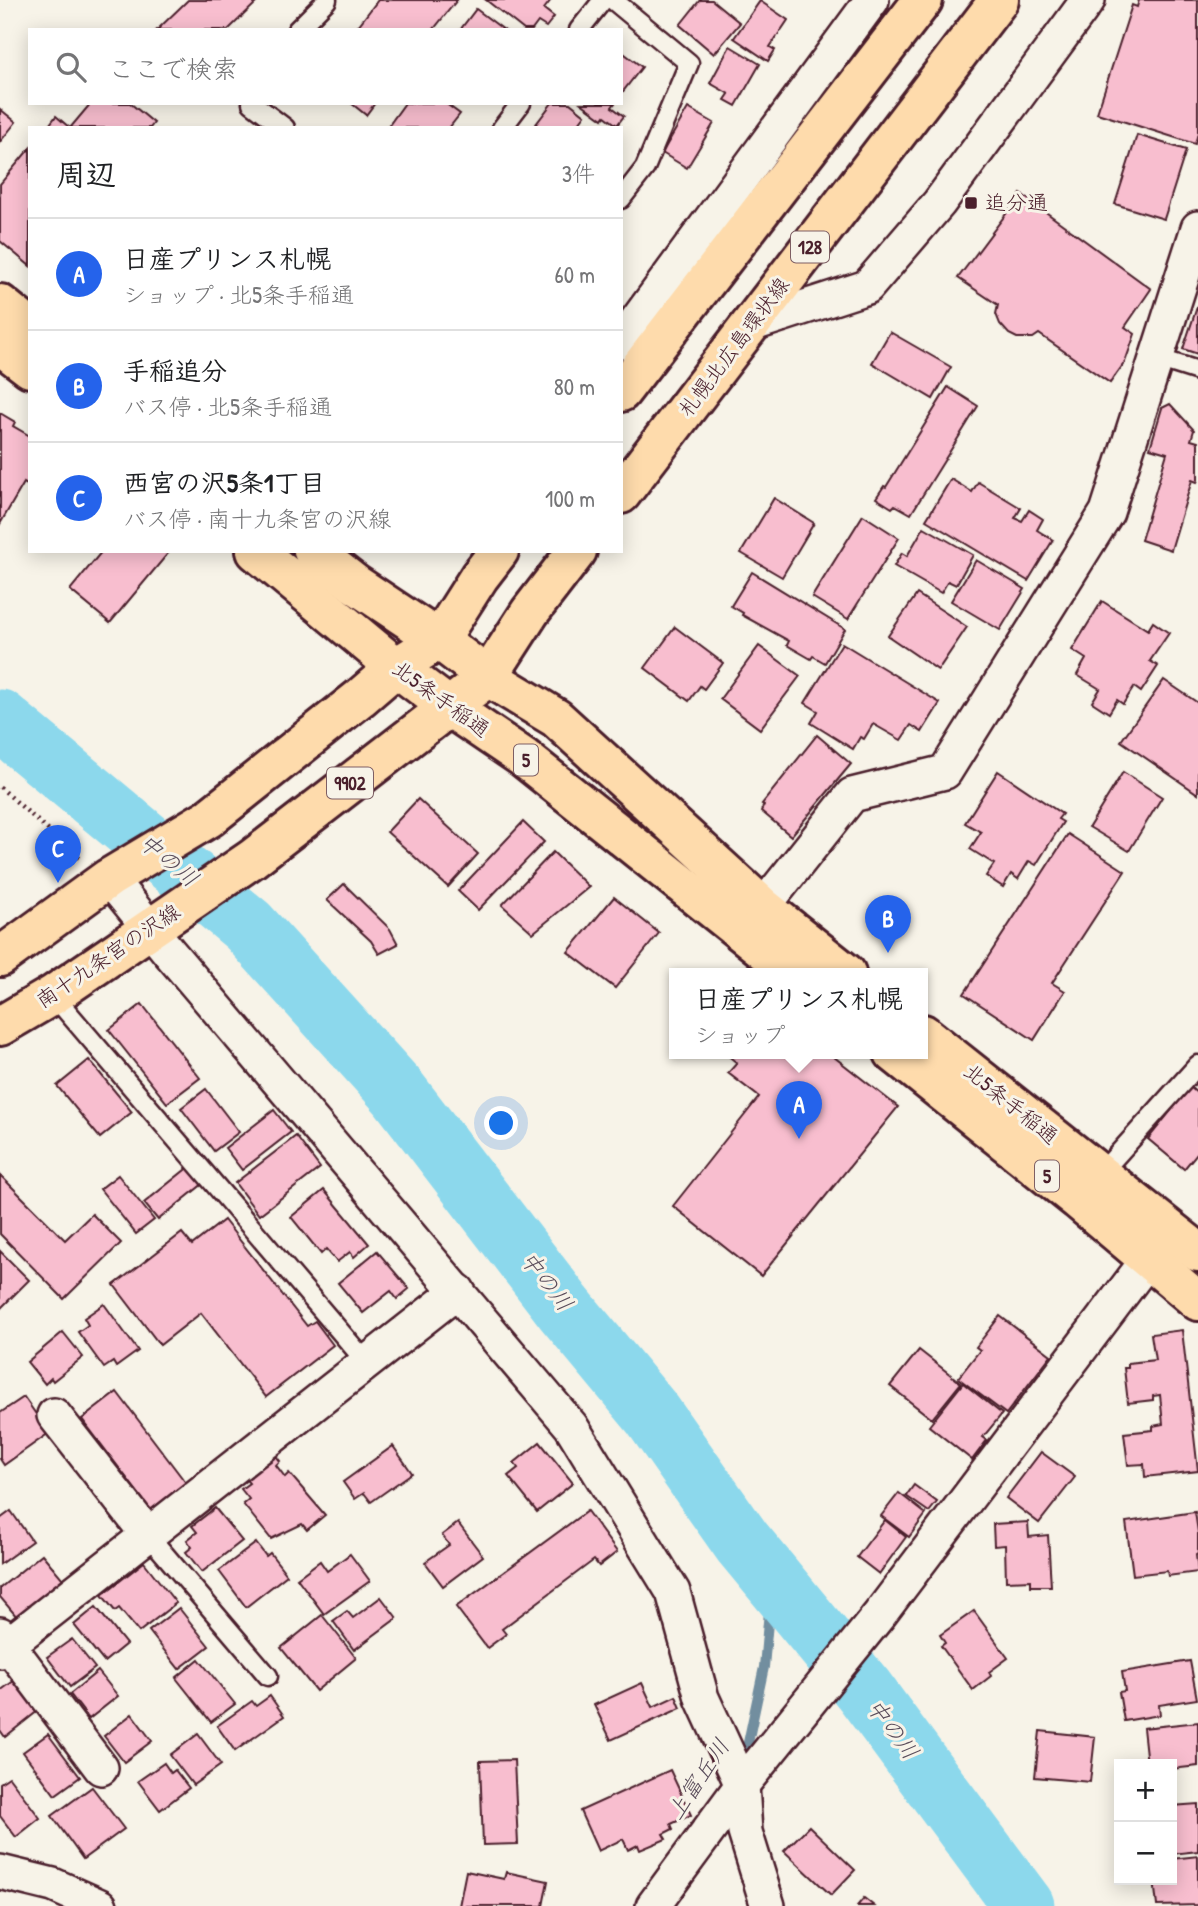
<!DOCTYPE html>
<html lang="ja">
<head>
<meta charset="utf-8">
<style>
	:root { --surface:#fff; --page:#f6f6f6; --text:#202124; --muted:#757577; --line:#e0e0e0; --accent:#2563eb }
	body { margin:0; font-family:"Patrick Hand","Klee One",sans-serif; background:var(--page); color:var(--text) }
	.controls { position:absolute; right:21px; bottom:21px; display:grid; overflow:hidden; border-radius:0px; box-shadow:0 4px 18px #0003 }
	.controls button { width:63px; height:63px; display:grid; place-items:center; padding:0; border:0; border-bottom:2px solid var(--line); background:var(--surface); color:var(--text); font:35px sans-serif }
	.you { position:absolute; left:502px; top:1124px; width:24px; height:24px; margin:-18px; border:5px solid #fff; border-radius:50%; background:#1a73e8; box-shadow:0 0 0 10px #1a73e833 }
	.badge { display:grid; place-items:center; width:46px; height:46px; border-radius:50%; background:var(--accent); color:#fff; font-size:23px; font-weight:700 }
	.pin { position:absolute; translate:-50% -58px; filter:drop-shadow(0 2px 4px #0008) }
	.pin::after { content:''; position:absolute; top:37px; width:24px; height:21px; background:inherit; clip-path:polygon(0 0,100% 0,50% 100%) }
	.popup { position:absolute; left:669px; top:968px; width:259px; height:91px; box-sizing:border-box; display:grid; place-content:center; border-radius:0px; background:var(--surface); filter:drop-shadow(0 2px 5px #0005); font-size:23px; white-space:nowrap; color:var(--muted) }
	.popup b { font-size:26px; color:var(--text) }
	.popup::after { content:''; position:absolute; left:50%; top:100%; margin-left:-14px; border:14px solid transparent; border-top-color:var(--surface) }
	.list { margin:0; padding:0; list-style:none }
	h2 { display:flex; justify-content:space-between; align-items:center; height:91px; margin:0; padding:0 28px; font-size:30px }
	h2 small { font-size:23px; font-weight:400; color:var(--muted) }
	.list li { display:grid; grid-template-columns:46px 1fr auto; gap:21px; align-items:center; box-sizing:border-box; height:112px; padding:0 28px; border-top:2px solid var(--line) }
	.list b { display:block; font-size:26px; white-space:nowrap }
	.list p { margin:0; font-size:23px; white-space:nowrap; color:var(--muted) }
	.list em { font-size:23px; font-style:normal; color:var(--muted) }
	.icon { flex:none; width:38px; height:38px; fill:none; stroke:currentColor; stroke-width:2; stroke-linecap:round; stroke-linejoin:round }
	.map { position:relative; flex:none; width:1198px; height:1906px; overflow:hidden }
	.search { position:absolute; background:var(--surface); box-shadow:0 4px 18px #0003; left:28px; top:28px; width:595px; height:77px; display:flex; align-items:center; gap:18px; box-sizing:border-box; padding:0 24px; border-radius:0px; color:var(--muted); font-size:26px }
	.panel { position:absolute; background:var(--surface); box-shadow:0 4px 18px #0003; left:28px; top:126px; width:595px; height:427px; border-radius:0px }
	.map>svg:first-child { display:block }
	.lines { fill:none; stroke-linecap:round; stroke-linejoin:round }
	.stream { stroke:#728e9f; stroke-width:10 }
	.river { stroke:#8cd8ec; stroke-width:61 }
	.building { fill:#f8becf; stroke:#4a1f2b; stroke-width:2 }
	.service-casing { stroke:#4a1f2b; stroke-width:23 }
	.minor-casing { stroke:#4a1f2b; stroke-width:38 }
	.primary-casing { stroke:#4a1f2b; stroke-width:44 }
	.trunk-casing { stroke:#4a1f2b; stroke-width:44 }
	.path { stroke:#4a1f2b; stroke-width:4.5; stroke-dasharray:2 5; stroke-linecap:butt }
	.service { stroke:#f7f3e8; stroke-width:18 }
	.minor { stroke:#f7f3e8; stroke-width:33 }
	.primary { stroke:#fedbac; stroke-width:38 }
	.trunk { stroke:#fedbac; stroke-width:38 }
	.poi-dot { fill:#4a1f2b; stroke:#f7f3e8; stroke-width:2.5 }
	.labels { text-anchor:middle; stroke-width:6; stroke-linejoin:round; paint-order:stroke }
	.shield { fill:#f7f3e8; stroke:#7e5f64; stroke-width:2 }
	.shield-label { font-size:19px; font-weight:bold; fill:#4a1f2b }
	.poi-label { font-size:21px; fill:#4a1f2b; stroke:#f7f3e8; text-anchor:start }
	.street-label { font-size:21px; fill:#4a1f2b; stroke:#f7f3e8 }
	.water-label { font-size:23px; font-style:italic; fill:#5a4d5b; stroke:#f7f3e8 }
</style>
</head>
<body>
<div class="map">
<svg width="1198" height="1906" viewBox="0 0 1198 1906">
	<rect width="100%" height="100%" fill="#f7f3e8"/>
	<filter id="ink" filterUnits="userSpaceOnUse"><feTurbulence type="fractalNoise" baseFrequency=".0143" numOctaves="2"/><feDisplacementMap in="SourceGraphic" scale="14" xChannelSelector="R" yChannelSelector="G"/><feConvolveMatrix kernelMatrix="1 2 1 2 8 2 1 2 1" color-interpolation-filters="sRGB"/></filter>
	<g filter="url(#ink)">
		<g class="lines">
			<!-- stream -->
			<path class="stream" d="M739 1762 746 1752 764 1667 772 1577"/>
			<!-- river -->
			<path class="river" d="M0 720 248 926 398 1092 564 1308 652 1414 742 1542 864 1690 1024 1906"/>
		</g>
		<!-- building -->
		<g class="building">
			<path d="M188 0H259L228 30H157Z"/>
			<path d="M378 0H457L433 30H355Z"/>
			<path d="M486 0H551L544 9 554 17 546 27 538 22 532 30H524Z"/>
			<path d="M700 0H712L740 23 714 54 680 25Z"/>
			<path d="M1139 0H1198V133L1195 144 1097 113 1132 5 1137 7Z"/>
			<path d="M760 1 788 20 770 47 775 50 768 61 734 38Z"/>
			<path d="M476 9 504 30H460Z"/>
			<path d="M730 46 760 64 736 106 725 100 729 94 710 83Z"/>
			<path d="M621 51 642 67 621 94Z"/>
			<path d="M91 103H130L154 123 150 128H70Z"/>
			<path d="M351 103H375L366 115Z"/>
			<path d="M405 103H445L460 114 449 128H387Z"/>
			<path d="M552 103H570L585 115 579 123 585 128H533Z"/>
			<path d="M581 103H615L612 107 624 116 617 125 605 116 603 119Z"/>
			<path d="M688 108 714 123 687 168 662 153Z"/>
			<path d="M0 109 16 122 0 142Z"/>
			<path d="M56 116 70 128H47Z"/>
			<path d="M1137 135 1186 150 1164 219 1115 204Z"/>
			<path d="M30 148V266L0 241V184Z"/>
			<path d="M1021 194 1151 289 1125 327 1135 334 1125 362 1110 383 1039 334 1033 338H1017L1009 334 1000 324 996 314 998 305 958 278Z"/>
			<path d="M1197 307H1198V354L1183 349Z"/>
			<path d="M890 332 951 367 933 399 872 363Z"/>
			<path d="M948 387 978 406 911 514 895 505 892 508 876 498 884 486 886 487Z"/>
			<path d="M1170 404 1194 430 1191 440 1198 442V480L1197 482 1192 480 1171 550 1141 540 1167 453 1150 448 1162 408Z"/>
			<path d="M0 413 15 422 13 426 30 436V487L24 483 0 524Z"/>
			<path d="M951 479 972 492 978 482 1021 508 1015 518 1022 521 1029 510 1043 519 1037 530 1053 540 1028 581 926 520Z"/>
			<path d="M774 498 814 523 782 577 741 553Z"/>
			<path d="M863 515 899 538 848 619 812 597Z"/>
			<path d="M924 527 973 555 956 585 948 581 941 593 894 566 902 553 907 556Z"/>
			<path d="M102 551H170L110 623 70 590Z"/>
			<path d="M976 560 1025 589 1000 630 951 601Z"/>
			<path d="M752 572 845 629 825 663 813 656 811 659 787 645 789 641 742 615 743 613 731 606Z"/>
			<path d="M917 594 967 627 938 670 888 636Z"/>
			<path d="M1102 601 1148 630 1153 622 1169 633 1150 661 1158 666 1141 692 1134 687 1123 704 1117 700 1109 713 1092 702 1100 689 1077 675 1086 659 1072 650Z"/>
			<path d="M675 627 723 663 704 689 700 686 689 701 645 668Z"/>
			<path d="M842 643 940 703 922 732 911 725 901 740 873 724 864 739 860 737 853 749 811 723 818 711 805 703Z"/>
			<path d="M759 646 800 676 760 729 720 699Z"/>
			<path d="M1164 680 1198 703V794L1121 741Z"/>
			<path d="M817 735 851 764 791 836 761 811 764 805 762 804Z"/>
			<path d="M998 771 1062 814 1058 819 1063 822 1036 865 1029 861 1018 879 1011 874 1003 887 986 876 994 864 970 849 981 832 965 823Z"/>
			<path d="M1123 772 1162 797 1129 851 1089 827Z"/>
			<path d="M418 799 478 854 448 887 387 832Z"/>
			<path d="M523 822 544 842 478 910 458 891Z"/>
			<path d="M1068 834 1125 871 1052 983 1065 991 1034 1040 964 994Z"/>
			<path d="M553 852 589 887 533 933 502 905Z"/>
			<path d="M344 884 390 929 398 944 379 954 371 941 327 900Z"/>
			<path d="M614 897 659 933 615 988 568 952Z"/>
			<path d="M142 1004 200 1078 167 1103 109 1030Z"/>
			<path d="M725 1053H829L898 1107 761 1276 673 1206 759 1097 728 1073 737 1063Z"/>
			<path d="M89 1060 132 1112 100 1138 57 1086Z"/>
			<path d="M1190 1087 1198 1094V1152L1184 1169 1148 1139Z"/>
			<path d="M206 1089 239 1132 214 1151 181 1108Z"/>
			<path d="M274 1110 291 1132 242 1170 225 1148Z"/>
			<path d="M296 1136 320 1168 259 1215 235 1183Z"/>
			<path d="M190 1166 204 1183 158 1220 144 1203Z"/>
			<path d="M0 1175 65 1240 92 1214 121 1243 64 1299 0 1234Z"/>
			<path d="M118 1175 154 1220 136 1234 100 1189Z"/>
			<path d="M324 1190 369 1244 354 1257 350 1252 337 1262 326 1249 321 1254 291 1217Z"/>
			<path d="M224 1220 307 1326 315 1321 333 1345 266 1397 201 1313 160 1345 114 1285 182 1233 192 1245Z"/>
			<path d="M0 1251 29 1280 0 1309Z"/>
			<path d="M377 1251 409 1289 397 1299 391 1291 363 1313 338 1283Z"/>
			<path d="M104 1304 138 1351 116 1367 113 1362 104 1368 78 1332 88 1325 84 1318Z"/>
			<path d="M1000 1316 1051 1355 1006 1414 958 1378 980 1350 976 1347Z"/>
			<path d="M1182 1330 1198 1471 1145 1477 1144 1464 1128 1465 1124 1433 1153 1430V1426L1163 1424 1160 1395 1153 1396V1400L1128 1403 1124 1368H1128V1363L1155 1360 1151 1334Z"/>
			<path d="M63 1332 83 1357 53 1381 51 1378 45 1384 27 1362Z"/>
			<path d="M919 1350 961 1383 932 1419 890 1386Z"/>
			<path d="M963 1383 1002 1414 983 1437 987 1440 972 1460 929 1426Z"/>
			<path d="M117 1392 186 1483 151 1510 82 1419Z"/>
			<path d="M24 1397 49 1433 4 1465 0 1459V1413Z"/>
			<path d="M540 1442 573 1483 537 1512 508 1476 518 1468 514 1463Z"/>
			<path d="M393 1446 412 1473 371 1502 364 1493 355 1499 343 1482Z"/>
			<path d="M273 1452 280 1461 276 1465 285 1477 289 1473 325 1515 307 1530 302 1524 271 1539 243 1504 249 1499 241 1489 249 1483 243 1476Z"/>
			<path d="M1041 1452 1075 1477 1039 1523 1006 1498Z"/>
			<path d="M914 1485 937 1502 929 1512 906 1496Z"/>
			<path d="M899 1493 926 1514 909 1537 881 1516Z"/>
			<path d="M215 1508 242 1541 202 1572 186 1552 192 1547 187 1540 197 1532 192 1526Z"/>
			<path d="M11 1511 32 1541 0 1564V1519Z"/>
			<path d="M587 1511 617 1552 599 1566 594 1560 502 1629 506 1634 487 1648 456 1607Z"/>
			<path d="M1195 1512 1198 1532V1554L1196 1555 1198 1572 1168 1576 1167 1571 1133 1575 1126 1522Z"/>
			<path d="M885 1520 906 1537 879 1574 857 1557Z"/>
			<path d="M1028 1522 1029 1537 1048 1535 1051 1586H1031V1580L1006 1581 1005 1545 994 1546 993 1524Z"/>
			<path d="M458 1523 483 1556 443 1586 425 1562 449 1545 442 1535Z"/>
			<path d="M256 1543 266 1556 270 1553 287 1575 246 1607 219 1571Z"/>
			<path d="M42 1554 63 1579 17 1617 0 1597V1588Z"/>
			<path d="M350 1554 370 1581 324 1614 297 1578 320 1561 327 1571Z"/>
			<path d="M144 1562 176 1603 139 1632 119 1608 115 1611 102 1595Z"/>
			<path d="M381 1597 397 1618 354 1650 333 1621 347 1611 353 1618Z"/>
			<path d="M96 1607 126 1644 104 1662 74 1625Z"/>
			<path d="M179 1608 209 1646 179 1669 149 1631Z"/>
			<path d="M974 1611 1008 1658 989 1672 991 1676 973 1690 941 1646 945 1643 940 1635Z"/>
			<path d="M322 1615 356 1658 316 1691 281 1648Z"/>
			<path d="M72 1639 95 1668 70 1687 47 1657Z"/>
			<path d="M199 1659 235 1704 211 1722 176 1678Z"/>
			<path d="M1190 1661 1197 1699 1159 1705 1160 1715 1124 1721 1119 1692 1125 1691 1122 1672Z"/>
			<path d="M98 1671 118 1696 89 1719 70 1694Z"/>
			<path d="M15 1680 39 1710 5 1737 0 1730V1691Z"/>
			<path d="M642 1683 653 1707 676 1696 681 1708 611 1740 594 1705Z"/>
			<path d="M270 1696 284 1716 235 1751 217 1726 252 1701 256 1706Z"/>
			<path d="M132 1714 152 1741 124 1762 104 1736Z"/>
			<path d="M1198 1722V1766L1172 1769V1764H1147L1143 1728Z"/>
			<path d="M1040 1731 1095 1737 1090 1782 1035 1777Z"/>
			<path d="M48 1734 80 1777 55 1795 23 1752Z"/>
			<path d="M198 1734 221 1765 193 1785 170 1755Z"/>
			<path d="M514 1760 518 1844 483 1845 480 1761Z"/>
			<path d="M164 1763 171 1773 175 1770 189 1788 160 1810 138 1781Z"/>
			<path d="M670 1770 691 1815 671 1824 673 1829 663 1834 666 1839 640 1850 638 1845 628 1850 623 1839 598 1851 580 1811Z"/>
			<path d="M9 1777 40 1818 16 1837 0 1816V1783Z"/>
			<path d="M92 1787 124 1829 83 1859 52 1816Z"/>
			<path d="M1198 1804V1851L1172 1854V1806Z"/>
			<path d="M809 1826 855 1870 831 1895 784 1851Z"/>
			<path d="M1198 1856V1905L1157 1906 1154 1880H1172V1859Z"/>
			<path d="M466 1871 504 1879 506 1872 548 1881 543 1906H459Z"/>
			<path d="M864 1898 874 1906H857Z"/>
		</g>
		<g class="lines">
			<!-- service casing -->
			<g class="service-casing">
				<g id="service">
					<path d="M613 0 689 63 645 168 621 199"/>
					<path d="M297 30 327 0"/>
					<path d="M579 30 603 0"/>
					<path d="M252 103 285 128"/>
					<path d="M502 128 521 103"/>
					<path d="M1157 358 1198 371"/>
					<path d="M53 995 367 1363"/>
					<path d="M1100 1174 1198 1065"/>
					<path d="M148 1535 268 1676"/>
				</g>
			</g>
			<!-- minor casing -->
			<g class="minor-casing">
				<g id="minor">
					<path d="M750 325 867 287 939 203 1088 0"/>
					<path d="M621 342 872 0"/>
					<path d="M109 878 169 952 571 1426 673 1592 702 1698 742 1785 745 1832 768 1906"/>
					<path d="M763 907 852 795 945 772 1107 512 1198 228"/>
					<path d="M54 1415 148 1535"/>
					<path d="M0 1634 101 1768"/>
					<path d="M0 1651 458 1291"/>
					<path d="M0 1872 53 1885 100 1906"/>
					<path d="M653 1906 742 1785 880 1614 1149 1258"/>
				</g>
			</g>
			<!-- primary casing -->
			<g class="primary-casing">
				<g id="primary">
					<path d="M621 392 923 0"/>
					<path d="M621 494 999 0"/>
					<path d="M0 957 109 878 209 818 360 698 396 667 439 640 479 577 499 551"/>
					<path d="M0 1026 53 995 252 859 488 677 530 612 577 551"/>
				</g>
			</g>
			<!-- trunk casing -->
			<g class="trunk-casing">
				<g id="trunk">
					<path d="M0 304 30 328"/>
					<path d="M0 345 30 368"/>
					<path d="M256 551 396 667 449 707 524 758 793 973"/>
					<path d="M313 551 355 584 439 640 488 677 556 718 763 907 846 973"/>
					<path d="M923 1034 1198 1252"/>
					<path d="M894 1053 1078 1200 1198 1301"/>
				</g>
			</g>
			<!-- path -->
			<path class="path" d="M0 787 79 858"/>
			<!-- service -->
			<use href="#service" class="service"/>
			<!-- minor -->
			<use href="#minor" class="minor"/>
			<!-- primary -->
			<use href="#primary" class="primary"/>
			<!-- trunk -->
			<use href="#trunk" class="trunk"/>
		</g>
	</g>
	<!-- markers -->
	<rect class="poi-dot" x="964" y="196" width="14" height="14" rx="3.5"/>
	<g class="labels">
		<!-- shield labels -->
		<g class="shield">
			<rect x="791" y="231.5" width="38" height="31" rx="5"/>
			<rect x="514" y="744.5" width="24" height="31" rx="5"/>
			<rect x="327" y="767.5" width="46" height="31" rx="5"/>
			<rect x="1035" y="1160.5" width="24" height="31" rx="5"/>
		</g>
		<g class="shield-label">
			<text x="810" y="254">128</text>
			<text x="526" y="767">5</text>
			<text x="350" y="790">9902</text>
			<text x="1047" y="1183">5</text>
		</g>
		<!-- poi labels -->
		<g class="poi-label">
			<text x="985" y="210">追分通</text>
		</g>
		<!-- street labels -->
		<g class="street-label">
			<text transform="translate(734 347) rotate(-53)" y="7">札幌北広島環状線</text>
			<text transform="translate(441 699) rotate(36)" y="7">北5条手稲通</text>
			<text transform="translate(108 956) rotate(-34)" y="7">南十九条宮の沢線</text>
			<text transform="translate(1011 1104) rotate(39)" y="7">北5条手稲通</text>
		</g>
		<!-- water labels -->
		<g class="water-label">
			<text transform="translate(169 860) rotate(40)" y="8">中の川</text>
			<text transform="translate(547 1281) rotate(52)" y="8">中の川</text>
			<text transform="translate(893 1729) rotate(53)" y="8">中の川</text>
			<text transform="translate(698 1779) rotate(-56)" y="8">上富丘川</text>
		</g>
	</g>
</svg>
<div class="controls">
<button>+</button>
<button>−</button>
</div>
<div class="you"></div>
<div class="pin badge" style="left:799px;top:1139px">A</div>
<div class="popup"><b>日産プリンス札幌</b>ショップ</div>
<div class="pin badge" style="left:888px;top:953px">B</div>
<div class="pin badge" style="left:58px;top:883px">C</div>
<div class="search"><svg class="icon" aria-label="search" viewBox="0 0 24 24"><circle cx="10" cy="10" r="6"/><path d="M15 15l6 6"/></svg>ここで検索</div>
<section class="panel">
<h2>周辺<small>3件</small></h2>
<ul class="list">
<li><span class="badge">A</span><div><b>日産プリンス札幌</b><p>ショップ · 北5条手稲通</p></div><em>60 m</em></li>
<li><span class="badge">B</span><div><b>手稲追分</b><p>バス停 · 北5条手稲通</p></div><em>80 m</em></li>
<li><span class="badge">C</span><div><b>西宮の沢5条1丁目</b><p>バス停 · 南十九条宮の沢線</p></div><em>100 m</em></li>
</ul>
</section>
</div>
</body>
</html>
